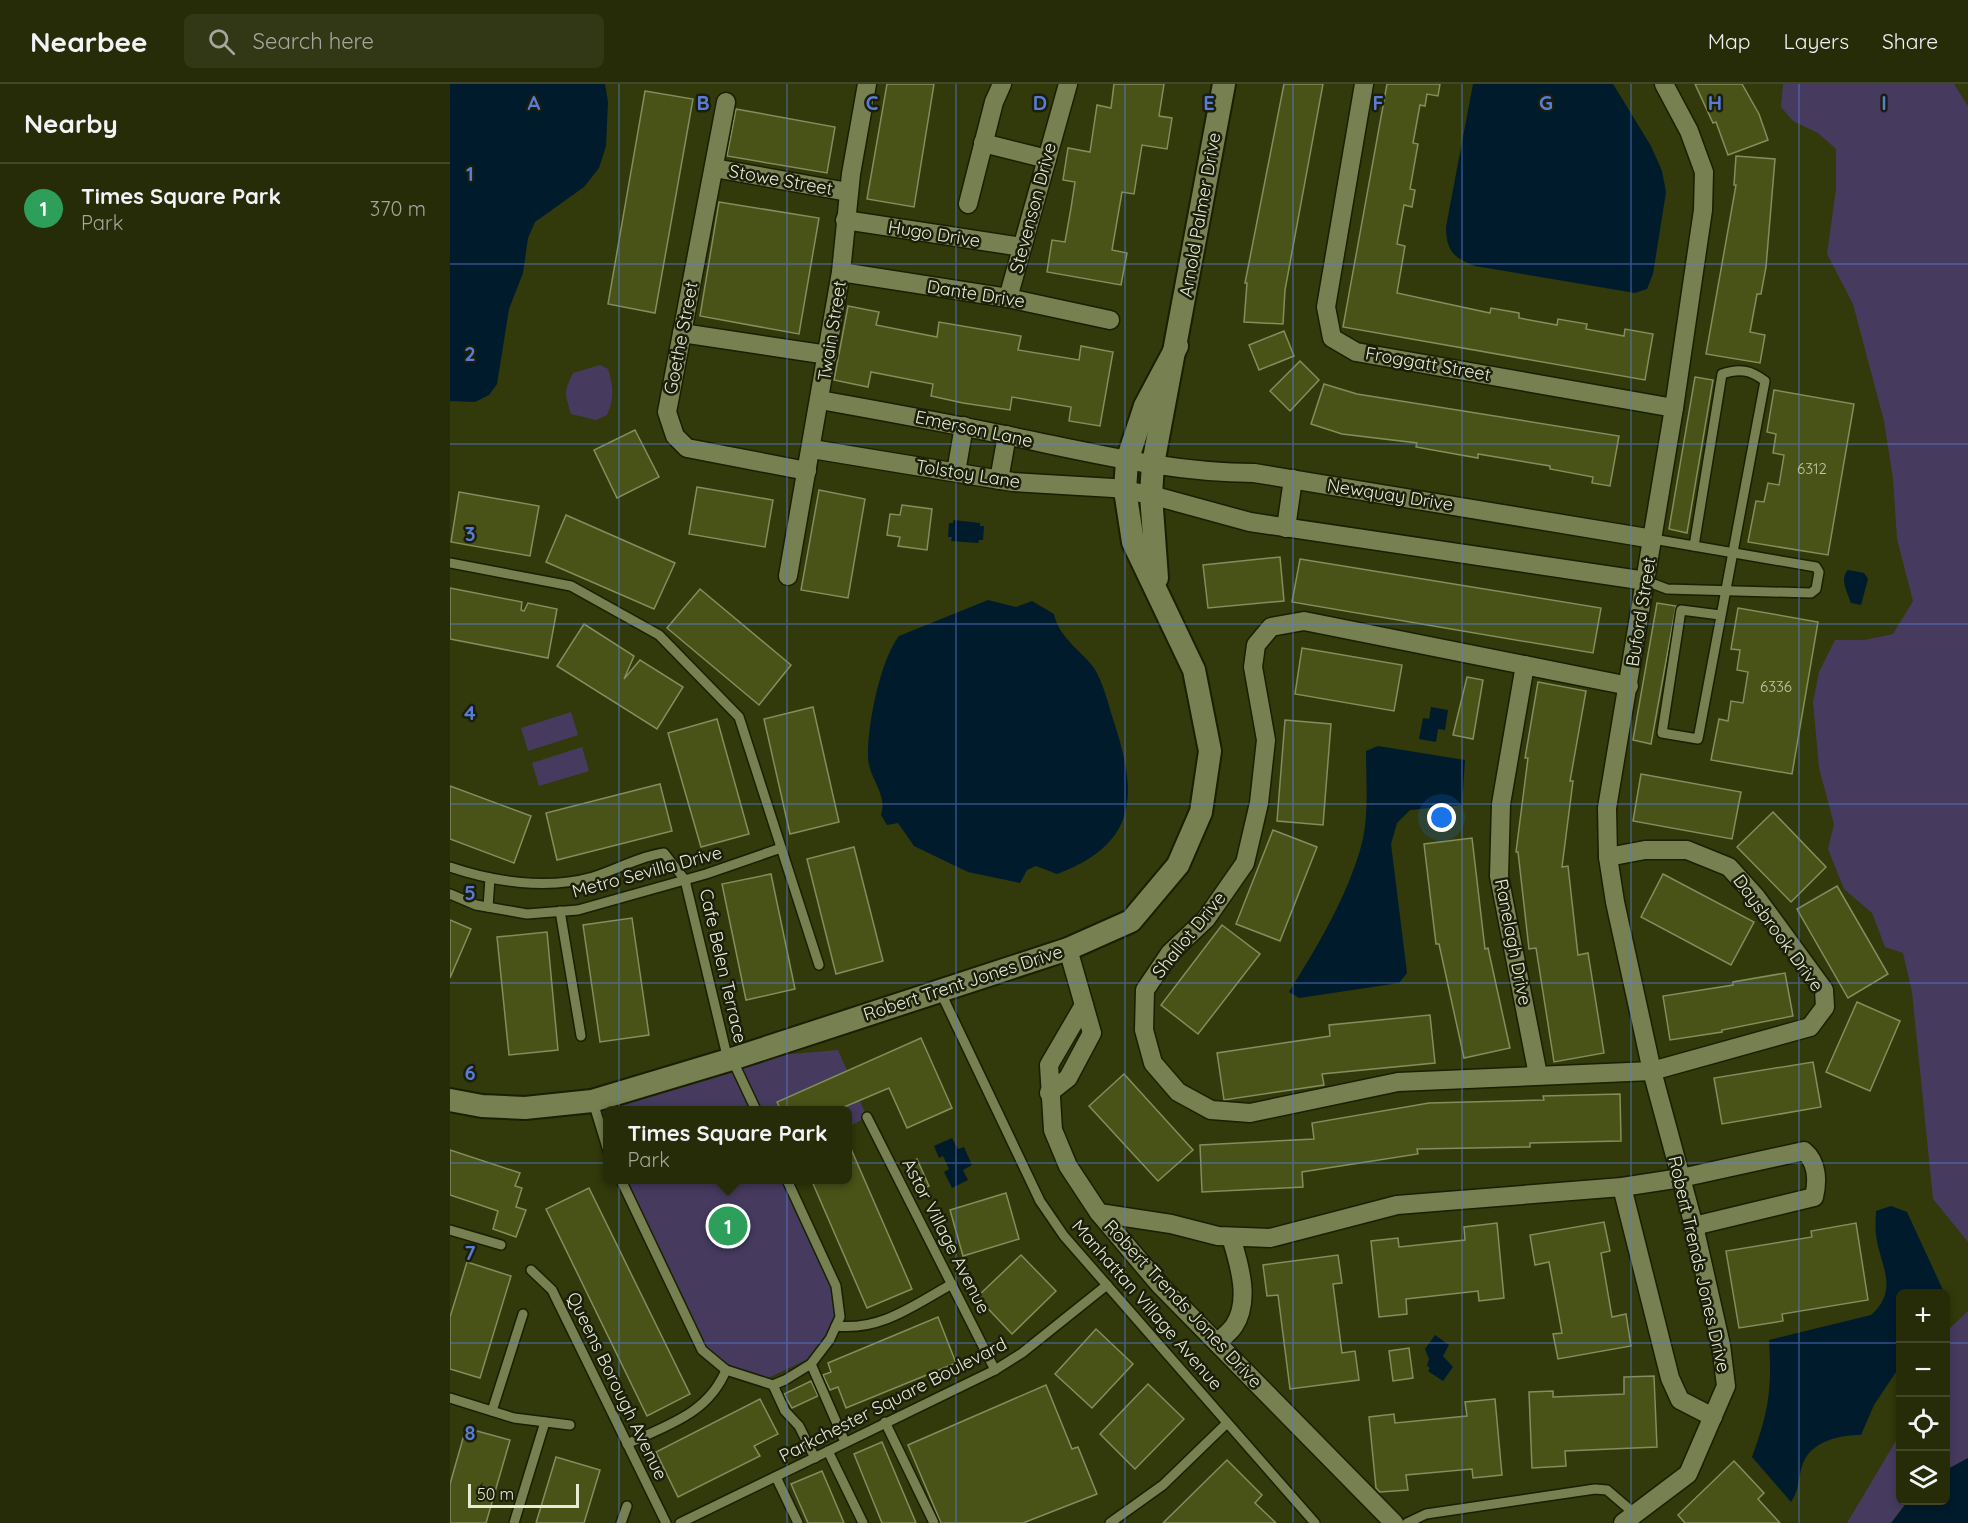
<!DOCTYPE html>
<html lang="en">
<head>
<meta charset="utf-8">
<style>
	:root { --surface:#262b08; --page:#323716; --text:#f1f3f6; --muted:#a4a79c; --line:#424729; --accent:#d6ab8b }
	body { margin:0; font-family:Quicksand,sans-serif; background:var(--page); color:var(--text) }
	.controls { position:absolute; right:18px; bottom:18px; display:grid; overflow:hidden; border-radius:9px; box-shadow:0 3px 9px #0003 }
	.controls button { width:54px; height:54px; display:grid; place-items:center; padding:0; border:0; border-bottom:2px solid var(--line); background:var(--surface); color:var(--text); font:30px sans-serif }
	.scale { position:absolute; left:18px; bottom:15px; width:111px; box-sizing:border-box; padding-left:6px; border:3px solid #e6ecd3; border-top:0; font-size:16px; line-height:21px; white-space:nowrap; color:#e6ecd3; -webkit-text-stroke:4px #1b1e0b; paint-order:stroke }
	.you { position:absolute; left:992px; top:734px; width:21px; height:21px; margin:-15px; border:4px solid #fff; border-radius:50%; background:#1a73e8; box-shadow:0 0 0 9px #1a73e833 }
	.badge { display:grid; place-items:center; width:39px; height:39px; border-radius:50%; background:var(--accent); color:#fff; font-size:20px; font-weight:700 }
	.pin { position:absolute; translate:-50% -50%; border:3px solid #fff; box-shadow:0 2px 6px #0006 }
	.popup { position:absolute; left:153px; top:1022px; width:249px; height:78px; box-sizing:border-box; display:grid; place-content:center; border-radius:9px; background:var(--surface); filter:drop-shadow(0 2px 4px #0005); font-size:20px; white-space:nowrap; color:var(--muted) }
	.popup b { font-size:22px; color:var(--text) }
	.popup::after { content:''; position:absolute; left:50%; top:100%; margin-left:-12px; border:12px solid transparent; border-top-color:var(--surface) }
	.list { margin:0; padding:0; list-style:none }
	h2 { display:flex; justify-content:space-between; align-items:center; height:78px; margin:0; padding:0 24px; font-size:26px }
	h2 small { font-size:20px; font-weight:400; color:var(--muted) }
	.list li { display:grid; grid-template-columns:39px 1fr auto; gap:18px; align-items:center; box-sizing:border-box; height:90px; padding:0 24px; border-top:2px solid var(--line) }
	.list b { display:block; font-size:22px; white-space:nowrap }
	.list p { margin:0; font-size:20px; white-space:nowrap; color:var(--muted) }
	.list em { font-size:20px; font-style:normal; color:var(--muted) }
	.icon { flex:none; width:33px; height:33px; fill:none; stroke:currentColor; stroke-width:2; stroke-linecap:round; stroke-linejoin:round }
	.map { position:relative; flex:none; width:1518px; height:1439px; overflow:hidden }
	header { display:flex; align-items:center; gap:36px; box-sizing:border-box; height:84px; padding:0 30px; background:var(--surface); border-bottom:2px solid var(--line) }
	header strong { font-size:28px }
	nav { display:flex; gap:33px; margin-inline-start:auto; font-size:21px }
	.search { width:420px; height:54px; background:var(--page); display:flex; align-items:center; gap:15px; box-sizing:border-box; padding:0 21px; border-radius:9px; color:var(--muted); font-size:22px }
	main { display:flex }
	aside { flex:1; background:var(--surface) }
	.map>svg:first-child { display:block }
	.green { fill:#463b5f }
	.water { fill:#001b2c }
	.building { fill:#495318; stroke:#848d5e; stroke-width:1.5 }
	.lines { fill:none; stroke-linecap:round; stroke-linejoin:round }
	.service-casing { stroke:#1a1f00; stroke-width:12 }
	.minor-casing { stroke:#1a1f00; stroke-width:21 }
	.tertiary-casing { stroke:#1a1f00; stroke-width:26 }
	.service { stroke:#778051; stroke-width:9 }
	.minor { stroke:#778051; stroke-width:18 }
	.tertiary { stroke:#778051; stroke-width:22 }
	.grid { fill:none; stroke:#597dd6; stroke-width:1.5; stroke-opacity:0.55 }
	.labels { text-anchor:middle; stroke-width:5; stroke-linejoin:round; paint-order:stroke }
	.number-label { font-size:15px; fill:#bfc6a4 }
	.street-label { font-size:18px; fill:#e6ecd3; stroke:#1b1e0b }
	.grid-label { font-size:20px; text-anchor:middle; font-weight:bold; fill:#597dd6; stroke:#1b1e0b; stroke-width:5; stroke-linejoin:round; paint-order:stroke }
</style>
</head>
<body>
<header>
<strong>Nearbee</strong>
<div class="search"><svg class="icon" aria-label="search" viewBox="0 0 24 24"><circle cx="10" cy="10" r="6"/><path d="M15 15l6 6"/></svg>Search here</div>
<nav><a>Map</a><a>Layers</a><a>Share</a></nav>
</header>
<main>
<aside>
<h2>Nearby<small></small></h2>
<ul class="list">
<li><span class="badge" style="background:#2e9e5b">1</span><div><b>Times Square Park</b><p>Park</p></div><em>370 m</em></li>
</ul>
</aside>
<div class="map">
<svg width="1518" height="1439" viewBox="0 0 1518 1439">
	<rect width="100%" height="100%" fill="#32390a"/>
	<!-- green -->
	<g class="green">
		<path d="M1333 0H1504L1518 22V1158L1483 1115 1462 908 1453 869 1435 863 1422 829 1394 805 1378 765 1384 740 1369 684 1363 618 1369 588 1385 556H1414L1443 550 1463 517 1447 455 1443 395 1434 337 1403 220 1377 170 1386 105V65L1368 49 1343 37 1331 23Z"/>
		<path d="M150 281 158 285C163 301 165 315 157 331L146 336 121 330C115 308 113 310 123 289Z"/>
		<path d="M121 628 128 651 78 667 71 644Z"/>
		<path d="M132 663 139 687 89 702 82 679Z"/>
		<path d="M388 966 417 1033 398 1043V1026H158V1052L142 1017 282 975Z"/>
		<path d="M177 1096H337L386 1202 390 1233 360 1274 310 1298 252 1266Z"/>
		<path d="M1518 1227V1374L1496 1386V1248Z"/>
		<path d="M1450 1350V1416L1458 1417 1441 1439H1397Z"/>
	</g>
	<!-- water -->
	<g class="water">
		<path d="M0 0H155L158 18 156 62 149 84 134 103 85 138 78 154 73 189 59 225 47 300 39 311 25 318 0 317Z"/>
		<path d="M1023 0H1163L1201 62 1212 87 1216 108 1203 190 1197 205 1185 209 1025 182C1004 174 996 167 996 143Z"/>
		<path d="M503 436 530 439V442H534L533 456H529L528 459 501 457 502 453H498L499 439H503Z"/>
		<path d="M1398 486 1414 489 1418 495 1411 521 1401 519C1398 509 1389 495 1398 486Z"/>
		<path d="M538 516 566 523 582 517 604 530C609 554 630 565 644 584 653 598 658 619 663 635 688 710 689 759 607 790L586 782 577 786 570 799 518 788 464 762 448 739 437 741 431 731C438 710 419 695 418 674 417 643 430 576 449 552Z"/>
		<path d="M981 623 998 626 995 646 988 645 986 658 969 655 973 634 979 635Z"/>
		<path d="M928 662 1015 676 1012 721 960 726 947 739 941 760 957 889 949 899 849 914 839 908C867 863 898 812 912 759 919 730 916 697 916 667Z"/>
		<path d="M502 1054 508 1065 514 1063 522 1081 513 1086 518 1096 502 1104 494 1088 499 1085 493 1072 489 1074 484 1062Z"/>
		<path d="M1441 1122 1457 1128 1493 1206 1492 1209 1450 1210V1282L1424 1321 1411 1351C1389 1351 1360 1357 1352 1382 1348 1395 1349 1407 1341 1418L1302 1373C1319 1327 1322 1305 1319 1256L1421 1231C1450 1205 1430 1182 1426 1151 1425 1143 1426 1135 1426 1127Z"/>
		<path d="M985 1251 999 1261 993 1272 1003 1283 993 1297 978 1287 980 1284 977 1282 979 1275 975 1265Z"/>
		<path d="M1518 1374V1439H1441L1458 1417 1496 1416V1386Z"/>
	</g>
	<!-- building -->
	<g class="building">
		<path d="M437 0H484L464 123 417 115Z"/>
		<path d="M664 0H714L709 32 722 34 717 65 692 61 684 110 672 108 662 166 677 169 671 201 597 188 602 156 615 158 621 124 625 98 613 96 618 64 640 68 647 21 661 24Z"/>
		<path d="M834 0H873L835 206 833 240 794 238 797 199H795Z"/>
		<path d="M937 0H990L988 12 977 10 975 22 970 21 963 59 968 60 960 105 965 106 962 123 954 121 947 160 955 162 947 209 1040 229 1041 224 1069 229V234L1107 241 1108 235 1137 240 1136 245 1174 252 1175 245 1203 250 1195 296 893 243Z"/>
		<path d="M1245 0H1292L1309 30 1318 56 1278 71 1266 38 1263 39Z"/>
		<path d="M195 7 243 15 205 229 158 220Z"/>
		<path d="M286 25 385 43 377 89 277 72Z"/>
		<path d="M1286 72 1325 75 1316 183 1311 210H1307L1300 248 1315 251 1310 279 1256 270 1286 101H1284Z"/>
		<path d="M269 118 369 134 349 250 250 232Z"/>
		<path d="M398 222 429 228 426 241 487 253 489 238 571 252 568 266 629 276 631 262 663 268 650 342 619 337 621 323 562 313 560 326 513 319 481 312 483 300 421 288 418 303 384 296Z"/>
		<path d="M834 247 844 272 809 286 799 261Z"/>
		<path d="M850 277 869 296 840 327 820 307Z"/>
		<path d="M1245 293 1263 296 1237 449 1219 445Z"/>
		<path d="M874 300 907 310 1169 352 1160 402 1142 399 1143 393 1100 385V382L1028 370V374L994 368 966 363 967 359 892 350 861 340Z"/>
		<path d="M1324 306 1404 320 1378 471 1298 458 1306 417 1314 418 1318 399 1329 401 1334 371 1323 369 1326 350 1317 348Z"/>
		<path d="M185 346 209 393 167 414 144 366Z"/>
		<path d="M247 403 323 416 315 463 239 450Z"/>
		<path d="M369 406 415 415 398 514 351 506Z"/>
		<path d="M9 408 89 422 80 472 1 458Z"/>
		<path d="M452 421 482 425 477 466 448 462 450 453 437 451 440 430 450 431Z"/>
		<path d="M116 431 225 479 204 525 96 478Z"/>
		<path d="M830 473 834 517 758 524 753 481Z"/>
		<path d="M850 475 1151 524 1143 569 842 518Z"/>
		<path d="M0 504 72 518 71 526 74 527 78 519 107 525 98 574 0 555Z"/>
		<path d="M250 505 341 581 309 621 217 544Z"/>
		<path d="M1207 519 1226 522 1201 660 1183 656Z"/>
		<path d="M1288 524 1368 538 1342 690 1261 676 1269 635 1278 637 1281 617 1293 619 1298 588 1287 586 1290 566 1281 565Z"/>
		<path d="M134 540 184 572 174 595 190 576 233 603 207 645 107 582Z"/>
		<path d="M852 564 952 581 944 627 845 610Z"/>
		<path d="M1017 593 1033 596 1023 655 1003 651Z"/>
		<path d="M1088 598 1136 607 1120 697H1123L1112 783 1118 782 1128 871 1138 869 1154 969 1104 978 1086 864 1079 865 1068 768H1066L1078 674H1075Z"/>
		<path d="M363 623 389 738 340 750 314 635Z"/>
		<path d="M267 635 299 750 251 763 218 649Z"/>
		<path d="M835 636 881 640 873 741 827 737Z"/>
		<path d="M1191 690 1291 708 1282 755 1183 737Z"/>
		<path d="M210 700 222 747 107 776 96 729Z"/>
		<path d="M0 702 81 732 64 779 0 755Z"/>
		<path d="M1323 728 1376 783 1341 818 1287 763Z"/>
		<path d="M823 746 867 763 830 857 786 840Z"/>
		<path d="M1022 754 1035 865 1038 864 1060 964 1014 974 989 860H986L974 760Z"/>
		<path d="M404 763 433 877 386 890 357 775Z"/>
		<path d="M321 790 345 905 296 916 272 800Z"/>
		<path d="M1213 790 1304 838 1281 881 1191 833Z"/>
		<path d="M1387 802 1438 890 1398 914 1347 825Z"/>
		<path d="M182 834 199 951 150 958 133 841Z"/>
		<path d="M0 836 21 845 0 894Z"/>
		<path d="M772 841 810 870 748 950 711 921Z"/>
		<path d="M97 848 108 966 59 971 47 853Z"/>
		<path d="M1335 889 1343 932 1272 946V948L1220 956 1213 912 1283 901V898Z"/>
		<path d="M1407 918 1450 937 1420 1007 1376 988Z"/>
		<path d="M980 931 985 979 872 990 874 1001 774 1016 767 969 880 952 879 941Z"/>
		<path d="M471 954 502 1024 457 1044 439 1004 387 1026H331L327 1018Z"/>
		<path d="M1363 978 1371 1023 1272 1040 1264 994Z"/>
		<path d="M674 990 743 1066 708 1097 639 1022Z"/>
		<path d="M1170 1010 1171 1057 1080 1059V1063L967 1065 968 1070 852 1088 853 1103 752 1108 750 1061 864 1055 862 1039 979 1019 1094 1016 1093 1012Z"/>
		<path d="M398 1058 462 1205 417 1224 361 1095H398Z"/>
		<path d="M0 1066 70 1089 65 1102 72 1104 66 1123 76 1126 66 1153 43 1145 48 1127 0 1111Z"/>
		<path d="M467 1075 479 1102 468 1107 456 1080Z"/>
		<path d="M139 1104 240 1310 197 1332 96 1125Z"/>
		<path d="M556 1109 569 1155 513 1172 500 1126Z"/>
		<path d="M1154 1138 1160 1167 1151 1169 1162 1233 1176 1230 1181 1262 1108 1275 1103 1250 1112 1249 1099 1178 1085 1181 1080 1151Z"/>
		<path d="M1047 1139 1054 1214 1029 1217 1028 1207 956 1215 957 1230 929 1233 921 1157 948 1154 949 1163 1015 1156 1014 1143Z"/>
		<path d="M1406 1139 1418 1216 1332 1230 1333 1237 1289 1244 1276 1167 1362 1153 1361 1147Z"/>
		<path d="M571 1171 606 1207 562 1250 527 1213Z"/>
		<path d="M888 1171 892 1199 883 1200 892 1269 905 1267 909 1296 840 1305 828 1211 817 1212 813 1181Z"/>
		<path d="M17 1178 61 1192 30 1294 0 1285V1233Z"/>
		<path d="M488 1233 506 1279 396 1324 388 1303 380 1306 373 1291 381 1288 378 1279Z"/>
		<path d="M646 1245 683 1280 642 1324 605 1290Z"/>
		<path d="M959 1264 963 1294 943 1297 939 1267Z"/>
		<path d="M1204 1292 1207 1363 1115 1367 1116 1382 1082 1384 1079 1308 1103 1307V1313L1174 1310V1293Z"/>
		<path d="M361 1297 368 1312 342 1324 334 1310Z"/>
		<path d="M698 1300 734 1335 685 1385 650 1350Z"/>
		<path d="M596 1301 622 1365 628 1363 647 1410 573 1439H491L458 1361Z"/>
		<path d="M310 1315 328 1350 304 1362 310 1372 228 1413 206 1368Z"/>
		<path d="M1045 1315 1052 1391 1023 1394 1022 1385 956 1391 958 1406 930 1408 926 1404 919 1333 944 1330 945 1339 1017 1332 1015 1318Z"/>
		<path d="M16 1344 60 1356 36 1439H0V1400Z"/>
		<path d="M432 1358 466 1439H432L404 1370Z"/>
		<path d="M106 1373 150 1386 134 1439H86Z"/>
		<path d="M777 1376 812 1411 805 1419 826 1439H713Z"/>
		<path d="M1284 1377 1314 1409 1308 1415 1330 1439H1235L1228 1431Z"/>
		<path d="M372 1387 394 1439H358L341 1400Z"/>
	</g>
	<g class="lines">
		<!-- service casing -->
		<g class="service-casing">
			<g id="service">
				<path d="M1244 462 1272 290C1289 284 1301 286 1315 297L1248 655 1212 649 1231 526 1270 531"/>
				<path d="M0 479 121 502 209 551 289 633 369 881"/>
				<path d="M1196 497 1217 505 1361 509 1366 505 1369 488 1366 483 1203 455"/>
				<path d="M0 783C44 798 97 806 143 793 166 786 190 772 214 769L235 796 278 976"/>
				<path d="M0 810 26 821 77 830 128 826 256 790 331 764"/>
				<path d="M38 823 40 794"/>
				<path d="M110 827 131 952"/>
				<path d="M490 907 590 1117 614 1152 865 1439"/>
				<path d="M282 975 306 1026"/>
				<path d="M143 1018 158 1067"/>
				<path d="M417 1033 545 1286"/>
				<path d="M171 1096 252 1266 276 1286 323 1301 335 1296 361 1280 380 1255 390 1233 386 1202 337 1096"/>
				<path d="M0 1146 51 1161"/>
				<path d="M81 1186 102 1206 216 1439"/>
				<path d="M386 1242C431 1247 464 1221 502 1200"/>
				<path d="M361 1280 395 1358"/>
				<path d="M323 1301 335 1327 349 1342 365 1374"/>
				<path d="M0 1314 64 1334 120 1341"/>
				<path d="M42 1327 73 1230"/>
				<path d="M435 1338 484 1439"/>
				<path d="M177 1360C217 1341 258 1330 276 1286"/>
				<path d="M378 1367 413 1439"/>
				<path d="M326 1393 348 1439"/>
				<path d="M64 1439 95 1338"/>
				<path d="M171 1439 177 1422"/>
				<path d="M230 1439 545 1286 572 1269 657 1201"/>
				<path d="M660 1439 713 1401 777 1339"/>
				<path d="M957 1439 976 1430 1145 1405 1157 1406 1185 1430"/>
			</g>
		</g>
		<!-- minor casing -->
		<g class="minor-casing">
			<g id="minor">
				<path d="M914 0 876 223 882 254 906 268 1224 324"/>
				<path d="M276 18 217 328 225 352 237 364 357 387"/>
				<path d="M533 59 597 75"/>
				<path d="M264 84 398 108"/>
				<path d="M518 120 544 18 552 0"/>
				<path d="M395 136 572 163"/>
				<path d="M391 188 558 214 660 236"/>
				<path d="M558 214 618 0"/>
				<path d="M232 249 378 271"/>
				<path d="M370 316C437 328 503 340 569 354 647 370 724 389 804 389L1203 455"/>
				<path d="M362 365 563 398 663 404 701 411 800 438 1196 497"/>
				<path d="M506 388 514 342"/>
				<path d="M549 396 557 351"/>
				<path d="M836 444 843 395"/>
				<path d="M338 492 391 188 401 90 417 0"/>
				<path d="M1075 581 1051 720 1049 792 1088 991"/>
				<path d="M1158 773 1195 766H1237L1279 783 1306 813 1374 906 1375 923 1360 943 1202 987 948 998 800 1029 761 1026 728 1008 703 979 694 946 695 906 720 869 756 835 795 779 809 719 816 656 803 583 806 561 821 543 854 537 1179 602"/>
				<path d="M634 921 599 981 603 1046 618 1082 649 1129 710 1201 944 1439"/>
				<path d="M599 1009 618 994 642 949 618 865"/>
				<path d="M1172 1103 1220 1294 1230 1316 1263 1333"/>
				<path d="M649 1129 721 1140 768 1152 820 1154 947 1121 1172 1103 1231 1094 1354 1067C1367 1078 1368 1096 1364 1113L1244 1142"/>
				<path d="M767 1259C772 1254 780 1248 784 1242 801 1216 789 1180 781 1153"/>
				<path d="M1173 1439 1238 1390 1276 1302 1271 1261 1244 1142 1202 987 1165 818 1158 773 1157 724 1224 324 1253 126 1254 88 1239 47 1214 0"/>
			</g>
		</g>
		<!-- tertiary casing -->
		<g class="tertiary-casing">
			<g id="tertiary">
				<path d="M707 494 701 411 703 380 774 0"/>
				<path d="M0 1016 32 1022 75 1024 142 1017 282 975 618 865 681 837 728 781 751 728 760 667 744 586 683 458 675 406 677 377 695 322 727 262"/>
			</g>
		</g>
		<!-- service -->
		<use href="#service" class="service"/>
		<!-- minor -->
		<use href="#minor" class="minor"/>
		<!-- tertiary -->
		<use href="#tertiary" class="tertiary"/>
	</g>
	<!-- grid -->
	<path class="grid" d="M169 0V1439M337 0V1439M506 0V1439M675 0V1439M843 0V1439M1012 0V1439M1181 0V1439M1349 0V1439M0 180H1518M0 360H1518M0 540H1518M0 720H1518M0 899H1518M0 1079H1518M0 1259H1450M1496 1259H1518"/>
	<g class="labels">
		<!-- number labels -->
		<g class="number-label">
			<text x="1362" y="390">6312</text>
			<text x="1326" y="608">6336</text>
		</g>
		<!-- street labels -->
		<g class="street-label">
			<text transform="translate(331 96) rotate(10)" y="6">Stowe Street</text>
			<text transform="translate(583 124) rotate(-75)" y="6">Stevenson Drive</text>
			<text transform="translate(750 131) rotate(-80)" y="6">Arnold Palmer Drive</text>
			<text transform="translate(484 150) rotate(9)" y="6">Hugo Drive</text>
			<text transform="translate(526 210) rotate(9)" y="6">Dante Drive</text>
			<text transform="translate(382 247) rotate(-81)" y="6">Twain Street</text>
			<text transform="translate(231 254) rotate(-79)" y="6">Goethe Street</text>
			<text transform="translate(978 280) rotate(10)" y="6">Froggatt Street</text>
			<text transform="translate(524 345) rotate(12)" y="6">Emerson Lane</text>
			<text transform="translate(518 390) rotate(9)" y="6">Tolstoy Lane</text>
			<text transform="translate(940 411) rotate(9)" y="6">Newquay Drive</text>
			<text transform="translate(1191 528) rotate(-81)" y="6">Buford Street</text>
			<text transform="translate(197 788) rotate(-15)" y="6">Metro Sevilla Drive</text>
			<text transform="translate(1328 849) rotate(54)" y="6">Daysbrook Drive</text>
			<text transform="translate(739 851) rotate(-51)" y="6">Shallot Drive</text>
			<text transform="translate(1063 858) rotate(79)" y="6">Ranelagh Drive</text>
			<text transform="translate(273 882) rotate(77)" y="6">Cafe Belen Terrace</text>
			<text transform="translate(513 899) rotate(-18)" y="6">Robert Trent Jones Drive</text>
			<text transform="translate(496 1152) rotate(63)" y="6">Astor Village Avenue</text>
			<text transform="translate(1249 1180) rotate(77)" y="6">Robert Trends Jones Drive</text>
			<text transform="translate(733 1220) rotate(47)" y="6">Robert Trends Jones Drive</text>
			<text transform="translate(697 1221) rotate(49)" y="6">Manhattan Village Avenue</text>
			<text transform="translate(167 1302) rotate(64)" y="6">Queens Borough Avenue</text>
			<text transform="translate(443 1316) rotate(-27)" y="6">Parkchester Square Boulevard</text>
		</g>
	</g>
	<g class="grid-label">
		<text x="84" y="26">A</text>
		<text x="253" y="26">B</text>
		<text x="422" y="26">C</text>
		<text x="590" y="26">D</text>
		<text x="759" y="26">E</text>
		<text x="928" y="26">F</text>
		<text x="1096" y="26">G</text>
		<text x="1265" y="26">H</text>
		<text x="1434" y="26">I</text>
		<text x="20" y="97">1</text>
		<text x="20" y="277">2</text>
		<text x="20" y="457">3</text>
		<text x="20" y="636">4</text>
		<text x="20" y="816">5</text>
		<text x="20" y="996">6</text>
		<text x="20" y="1176">7</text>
		<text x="20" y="1356">8</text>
	</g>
</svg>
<div class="controls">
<button>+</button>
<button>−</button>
<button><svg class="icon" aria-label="locate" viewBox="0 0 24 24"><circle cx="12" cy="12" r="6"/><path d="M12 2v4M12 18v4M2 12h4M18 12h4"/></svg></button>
<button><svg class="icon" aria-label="layers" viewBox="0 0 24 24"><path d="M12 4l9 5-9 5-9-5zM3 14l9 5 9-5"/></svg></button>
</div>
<div class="scale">50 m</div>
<div class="you"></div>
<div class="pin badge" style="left:278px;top:1142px;background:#2e9e5b">1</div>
<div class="popup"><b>Times Square Park</b>Park</div>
</div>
</main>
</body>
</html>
